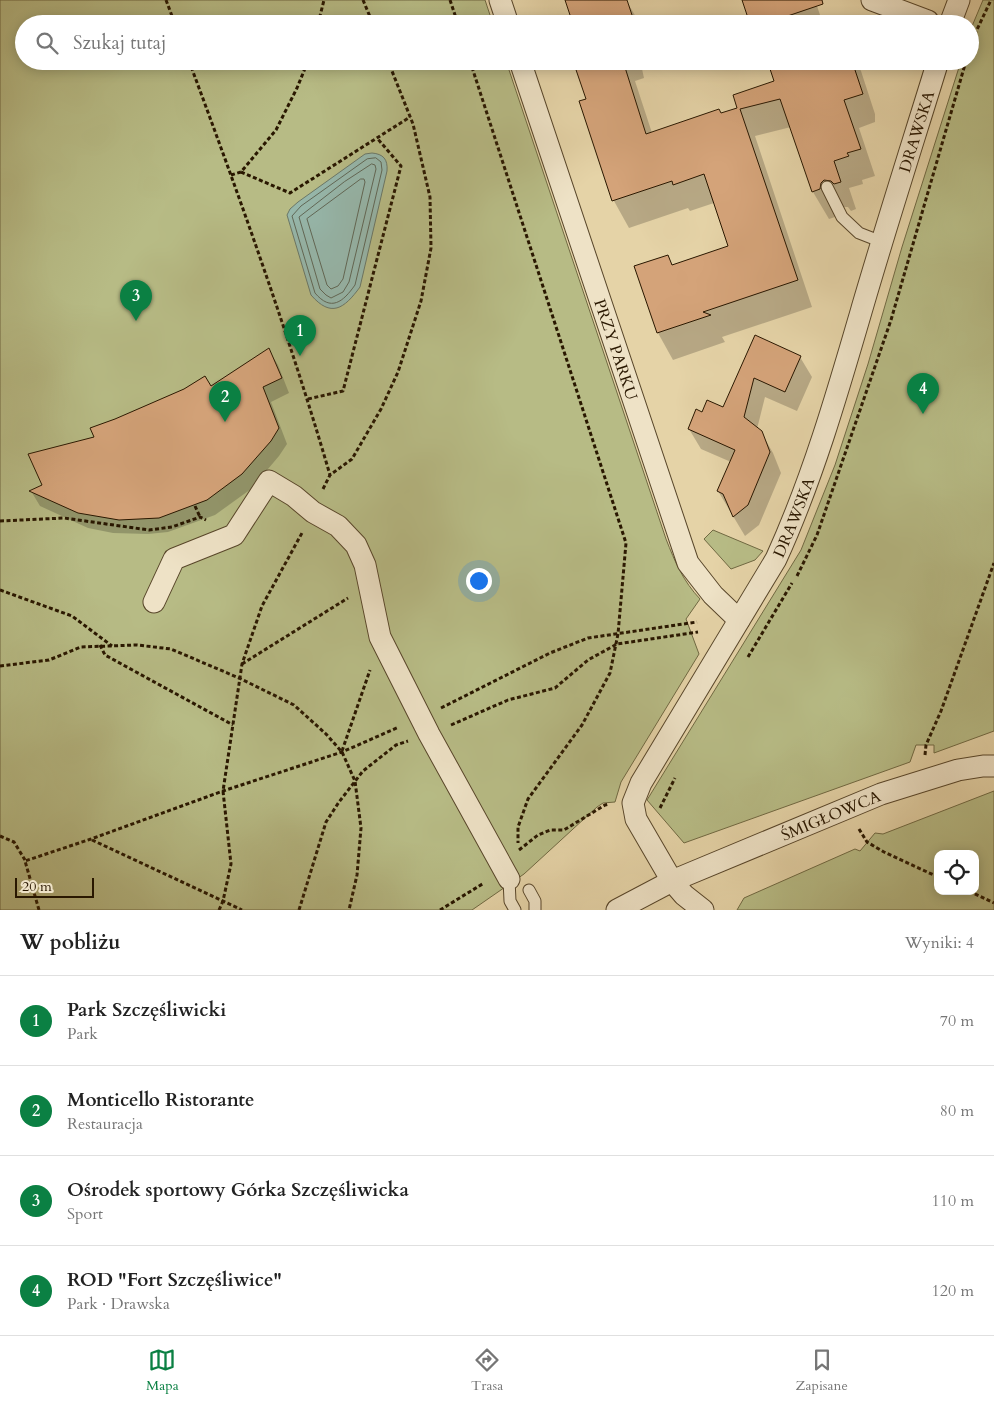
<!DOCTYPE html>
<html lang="pl">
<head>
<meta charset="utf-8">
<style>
	:root { --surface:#fff; --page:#f6f6f6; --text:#222; --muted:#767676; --line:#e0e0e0; --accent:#0b8043 }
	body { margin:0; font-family:Cardo,serif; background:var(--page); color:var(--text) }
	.controls { position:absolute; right:15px; bottom:15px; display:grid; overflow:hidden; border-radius:10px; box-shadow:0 2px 12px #0003 }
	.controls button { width:45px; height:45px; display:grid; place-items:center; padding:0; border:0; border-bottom:1px solid var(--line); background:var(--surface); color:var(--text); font:25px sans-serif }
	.scale { position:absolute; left:15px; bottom:12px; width:79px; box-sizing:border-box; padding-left:5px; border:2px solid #291700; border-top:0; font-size:14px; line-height:18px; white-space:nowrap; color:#291700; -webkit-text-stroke:4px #eee2c6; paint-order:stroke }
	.you { position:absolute; left:478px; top:580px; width:18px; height:18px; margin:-12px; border:4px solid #fff; border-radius:50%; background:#1a73e8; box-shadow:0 0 0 8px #1a73e833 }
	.badge { display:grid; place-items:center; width:32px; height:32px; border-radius:50%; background:var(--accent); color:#fff; font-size:16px; font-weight:700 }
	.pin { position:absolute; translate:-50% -41px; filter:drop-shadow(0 1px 2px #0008) }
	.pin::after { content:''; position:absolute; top:26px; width:18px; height:15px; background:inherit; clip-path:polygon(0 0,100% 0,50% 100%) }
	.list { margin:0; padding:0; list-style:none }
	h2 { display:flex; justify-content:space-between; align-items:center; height:65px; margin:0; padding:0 20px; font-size:21px }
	h2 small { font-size:16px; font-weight:400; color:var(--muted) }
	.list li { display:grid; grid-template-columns:32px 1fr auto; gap:15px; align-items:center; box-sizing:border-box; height:90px; padding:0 20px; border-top:1px solid var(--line) }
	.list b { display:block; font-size:19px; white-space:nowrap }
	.list p { margin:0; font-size:16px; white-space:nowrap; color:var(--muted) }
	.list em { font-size:16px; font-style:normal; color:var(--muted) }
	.icon { flex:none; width:28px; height:28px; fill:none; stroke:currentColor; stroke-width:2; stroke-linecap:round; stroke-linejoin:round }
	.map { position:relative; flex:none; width:994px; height:910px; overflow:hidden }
	.search { position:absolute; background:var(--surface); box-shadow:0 2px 12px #0003; left:15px; right:15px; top:15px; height:55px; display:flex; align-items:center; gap:12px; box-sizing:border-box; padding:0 18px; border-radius:28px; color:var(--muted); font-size:19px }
	.sheet { height:425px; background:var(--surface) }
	nav { display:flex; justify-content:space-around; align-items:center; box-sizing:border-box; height:70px; border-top:1px solid var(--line); background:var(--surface); font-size:14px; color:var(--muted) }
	nav a { display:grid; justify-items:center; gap:2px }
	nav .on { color:var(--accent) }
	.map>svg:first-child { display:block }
	.green { fill:#b7bb85; stroke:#706942; fill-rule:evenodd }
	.water { fill:#96b7ab; stroke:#6a7767 }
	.shadow { fill:#0003 }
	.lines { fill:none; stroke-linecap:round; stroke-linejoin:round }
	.shore { stroke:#606756; stroke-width:1 }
	.building { fill:#d4a379; stroke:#291700 }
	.lane-casing { stroke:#58462a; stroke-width:13 }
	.street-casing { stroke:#58462a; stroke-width:23 }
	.path { stroke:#291700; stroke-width:3; stroke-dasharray:4 2.5; stroke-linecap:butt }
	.lane { stroke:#eee2c6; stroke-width:11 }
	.street { stroke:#eee2c6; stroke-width:21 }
	.labels { text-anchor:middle; stroke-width:5; stroke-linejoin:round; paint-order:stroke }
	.street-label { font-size:16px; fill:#291700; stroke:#eee2c6 }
</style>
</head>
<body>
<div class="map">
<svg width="994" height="910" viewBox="0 0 994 910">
	<rect width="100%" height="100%" fill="#e5d3a7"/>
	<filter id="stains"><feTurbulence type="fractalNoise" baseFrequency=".004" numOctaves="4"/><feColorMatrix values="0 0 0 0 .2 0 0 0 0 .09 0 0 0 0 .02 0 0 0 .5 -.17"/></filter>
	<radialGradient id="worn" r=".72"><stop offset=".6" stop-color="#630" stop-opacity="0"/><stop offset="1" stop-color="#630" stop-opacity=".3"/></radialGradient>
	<!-- green -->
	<g class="green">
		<path d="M0 0H485L493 24H24V61H506L666 539C675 562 683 581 700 599L686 619 699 654 621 782 615 802 603 803 597 807 524 874 472 910H0Z"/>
		<path d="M983 0H994V731L934 753V745H916L910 762 684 843 647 800 801 550 835 465 868 364 902 247 961 61H970V31Z"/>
		<path d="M713 530 763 551 755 560 731 569 704 539Z"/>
		<path d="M994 791V910H737L744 898 855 849 860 851 875 833 883 834ZM938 854H975V891H938Z"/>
	</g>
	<!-- water -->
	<path class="water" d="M372 153C383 154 388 159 387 171L360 287C344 309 331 318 311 295L287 215 290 209 298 202 365 154Z"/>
	<!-- shadow -->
	<g class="shadow">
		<path d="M578 0H626L640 24H575Z"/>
		<path d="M748 0H815L823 24H751Z"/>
		<path d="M575 61H646L648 67 642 69 644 78 635 81 652 133 738 109 776 82 786 64 785 61H855L861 71 875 114V122L859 128 875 176 862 180 863 184 849 188 856 209 851 211 848 207H840L836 211 835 217 829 219 813 192 791 127 755 136 812 307 722 337 725 342 673 360 658 333 636 267 668 256 673 266 729 247 714 203 690 211 688 208 629 228 614 201 581 102 588 100Z"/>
		<path d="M756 337 800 357 812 377 797 411 765 397 757 429 761 432 773 453 781 473 759 525 745 536 718 491 731 462 701 449 689 429 702 413 724 409Z"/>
		<path d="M269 350 278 365 289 393 271 402 287 444 279 456 251 489 215 515 168 532 148 534 113 533 88 528 40 506 31 491 43 486 95 438 210 388Z"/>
	</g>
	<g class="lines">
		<!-- shore -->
		<g class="shore">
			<path d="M376 158 381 162 382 170 355 285C343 302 331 312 315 293L292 216 301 206 367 159Z"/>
			<path d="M372 164 375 165 376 169 349 282 343 292 331 298 326 295 320 289 299 217 344 182Z"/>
			<path d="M361 179H364L365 182 343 279 338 286 331 289 327 285 307 219Z"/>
		</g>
	</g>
	<!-- building -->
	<g class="building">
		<path d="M565 0H627L634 21 628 24H573Z"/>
		<path d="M742 0H822L823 4 764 24H750Z"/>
		<path d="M573 61H623L646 134 719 109 721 113 737 108 733 95 774 81 770 69 790 61H852L863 94 844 100 861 149 847 153 849 156 834 161 841 182 834 184 831 181 824 180 821 183 820 189 812 192 780 99 740 109 798 280 703 312 711 315 657 333 634 266 668 255 672 265 728 246 704 174 673 185 672 181 612 201 579 101 586 99Z"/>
		<path d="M755 335 801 356 785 392 754 378 744 417 762 431 770 452 748 505 733 517 723 494 717 491 735 450 688 429 696 409 702 412 707 400 723 407Z"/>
		<path d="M269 348 282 378 263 387 279 428 271 441 242 474 207 500 159 518 119 520 78 513 29 491 42 485 28 454 94 437 90 428 115 419 184 389 205 376 211 386Z"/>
	</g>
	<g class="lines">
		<!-- lane casing -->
		<g class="lane-casing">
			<g id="lane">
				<path d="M827 187 842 217 859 233 882 242"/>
				<path d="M509 879 510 901 515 910"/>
				<path d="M529 890 535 901V910"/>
			</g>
		</g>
		<!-- street casing -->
		<g class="street-casing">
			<g id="street">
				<path d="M500 0 508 24"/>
				<path d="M872 0 928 21"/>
				<path d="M950 24 959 0"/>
				<path id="s1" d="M520 61 688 563 713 595 739 620"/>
				<path d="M154 602 174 559 234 535 269 481 294 496 313 512 338 526 356 545 365 565 380 637 429 734 509 879"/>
				<path id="s2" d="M617 910 672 881 881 794 958 770 983 766H994"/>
				<path id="s3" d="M703 910 684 895 672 881 636 819 633 803 641 783 776 559C813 478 838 391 863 305 887 223 913 142 938 61"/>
			</g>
		</g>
		<!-- path -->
		<g class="path">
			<path d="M166 0 175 24"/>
			<path d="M363 0 373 24"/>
			<path d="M450 0 458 24"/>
			<path d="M318 24 324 0"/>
			<path d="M970 47 973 38 991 0"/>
			<path d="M189 61C240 198 289 335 330 475"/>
			<path d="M470 61 626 543 618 634 610 673 582 725 528 799 518 827V843"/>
			<path d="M241 172 290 193 410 117"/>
			<path d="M231 175 241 172 276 130 297 88 308 61"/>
			<path d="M308 399 343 391 401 166 377 138"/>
			<path d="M323 489 330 475 352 459 381 409 398 372 421 301 431 248 430 197 413 124 388 61"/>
			<path d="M195 506 200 517"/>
			<path d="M0 521 64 518 149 530 172 527 200 517 206 520"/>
			<path d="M797 576 817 535 891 320 966 61"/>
			<path d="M0 590 72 616 112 646"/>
			<path d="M100 645 105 655 233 725"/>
			<path d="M748 657 792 583"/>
			<path d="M242 664 348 598"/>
			<path d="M0 666 49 660 81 647 137 645 171 649 239 678 294 705 326 734 342 752 355 781 361 828 357 875 349 910"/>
			<path d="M441 708 550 653 588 638 697 622"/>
			<path d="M451 725 508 700 555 688 588 660 617 644 698 632"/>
			<path d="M342 751 370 670"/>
			<path d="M925 755 926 745 941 711 994 563"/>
			<path d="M660 808 675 778"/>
			<path d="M859 829 867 842 884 852 938 877"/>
			<path d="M0 836 14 842 25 860"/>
			<path d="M92 840 242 910"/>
			<path d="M519 850 538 835 550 830H564L605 805 609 804"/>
			<path d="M969 891 994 903"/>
			<path d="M39 910 25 861 91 839 223 791 342 752 399 727"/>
			<path d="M219 910 223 901 231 864 223 791 242 664 262 606 302 533"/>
			<path d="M299 910 326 822 339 802 363 771 396 745 408 741"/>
			<path d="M440 910 484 883"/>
		</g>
		<!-- lane -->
		<use href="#lane" class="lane"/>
		<!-- street -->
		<use href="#street" class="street"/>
	</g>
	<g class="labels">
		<!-- street labels -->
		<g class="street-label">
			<text dy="6" stroke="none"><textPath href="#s3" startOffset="864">DRAWSKA</textPath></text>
			<text dy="6" stroke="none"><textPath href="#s1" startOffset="304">PRZY PARKU</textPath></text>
			<text dy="6" stroke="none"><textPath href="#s3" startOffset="459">DRAWSKA</textPath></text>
			<text dy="6" stroke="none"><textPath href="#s2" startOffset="234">ŚMIGŁOWCA</textPath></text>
		</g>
	</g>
	<rect width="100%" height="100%" filter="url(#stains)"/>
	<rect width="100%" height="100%" fill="url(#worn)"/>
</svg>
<div class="controls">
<button><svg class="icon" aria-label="locate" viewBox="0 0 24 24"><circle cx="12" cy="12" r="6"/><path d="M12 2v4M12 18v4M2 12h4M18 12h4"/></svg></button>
</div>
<div class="scale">20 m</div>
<div class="you"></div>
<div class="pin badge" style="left:300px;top:356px">1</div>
<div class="pin badge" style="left:225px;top:422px">2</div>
<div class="pin badge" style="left:136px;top:321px">3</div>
<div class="pin badge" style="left:923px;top:414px">4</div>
<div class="search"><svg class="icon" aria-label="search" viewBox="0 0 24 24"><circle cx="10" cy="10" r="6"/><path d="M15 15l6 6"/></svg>Szukaj tutaj</div>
</div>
<section class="sheet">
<h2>W pobliżu<small>Wyniki: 4</small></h2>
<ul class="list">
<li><span class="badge">1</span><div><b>Park Szczęśliwicki</b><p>Park</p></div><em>70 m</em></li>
<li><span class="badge">2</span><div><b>Monticello Ristorante</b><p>Restauracja</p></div><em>80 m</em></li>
<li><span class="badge">3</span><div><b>Ośrodek sportowy Górka Szczęśliwicka</b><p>Sport</p></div><em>110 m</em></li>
<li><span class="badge">4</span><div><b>ROD &quot;Fort Szczęśliwice&quot;</b><p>Park · Drawska</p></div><em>120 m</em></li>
</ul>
</section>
<nav>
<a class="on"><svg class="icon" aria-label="map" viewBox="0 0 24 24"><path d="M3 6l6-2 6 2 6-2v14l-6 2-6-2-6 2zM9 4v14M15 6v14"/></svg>Mapa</a>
<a><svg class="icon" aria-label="directions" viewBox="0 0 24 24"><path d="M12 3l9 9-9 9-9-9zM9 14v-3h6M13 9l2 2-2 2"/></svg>Trasa</a>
<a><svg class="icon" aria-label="saved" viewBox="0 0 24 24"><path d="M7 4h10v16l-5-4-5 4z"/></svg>Zapisane</a>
</nav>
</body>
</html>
